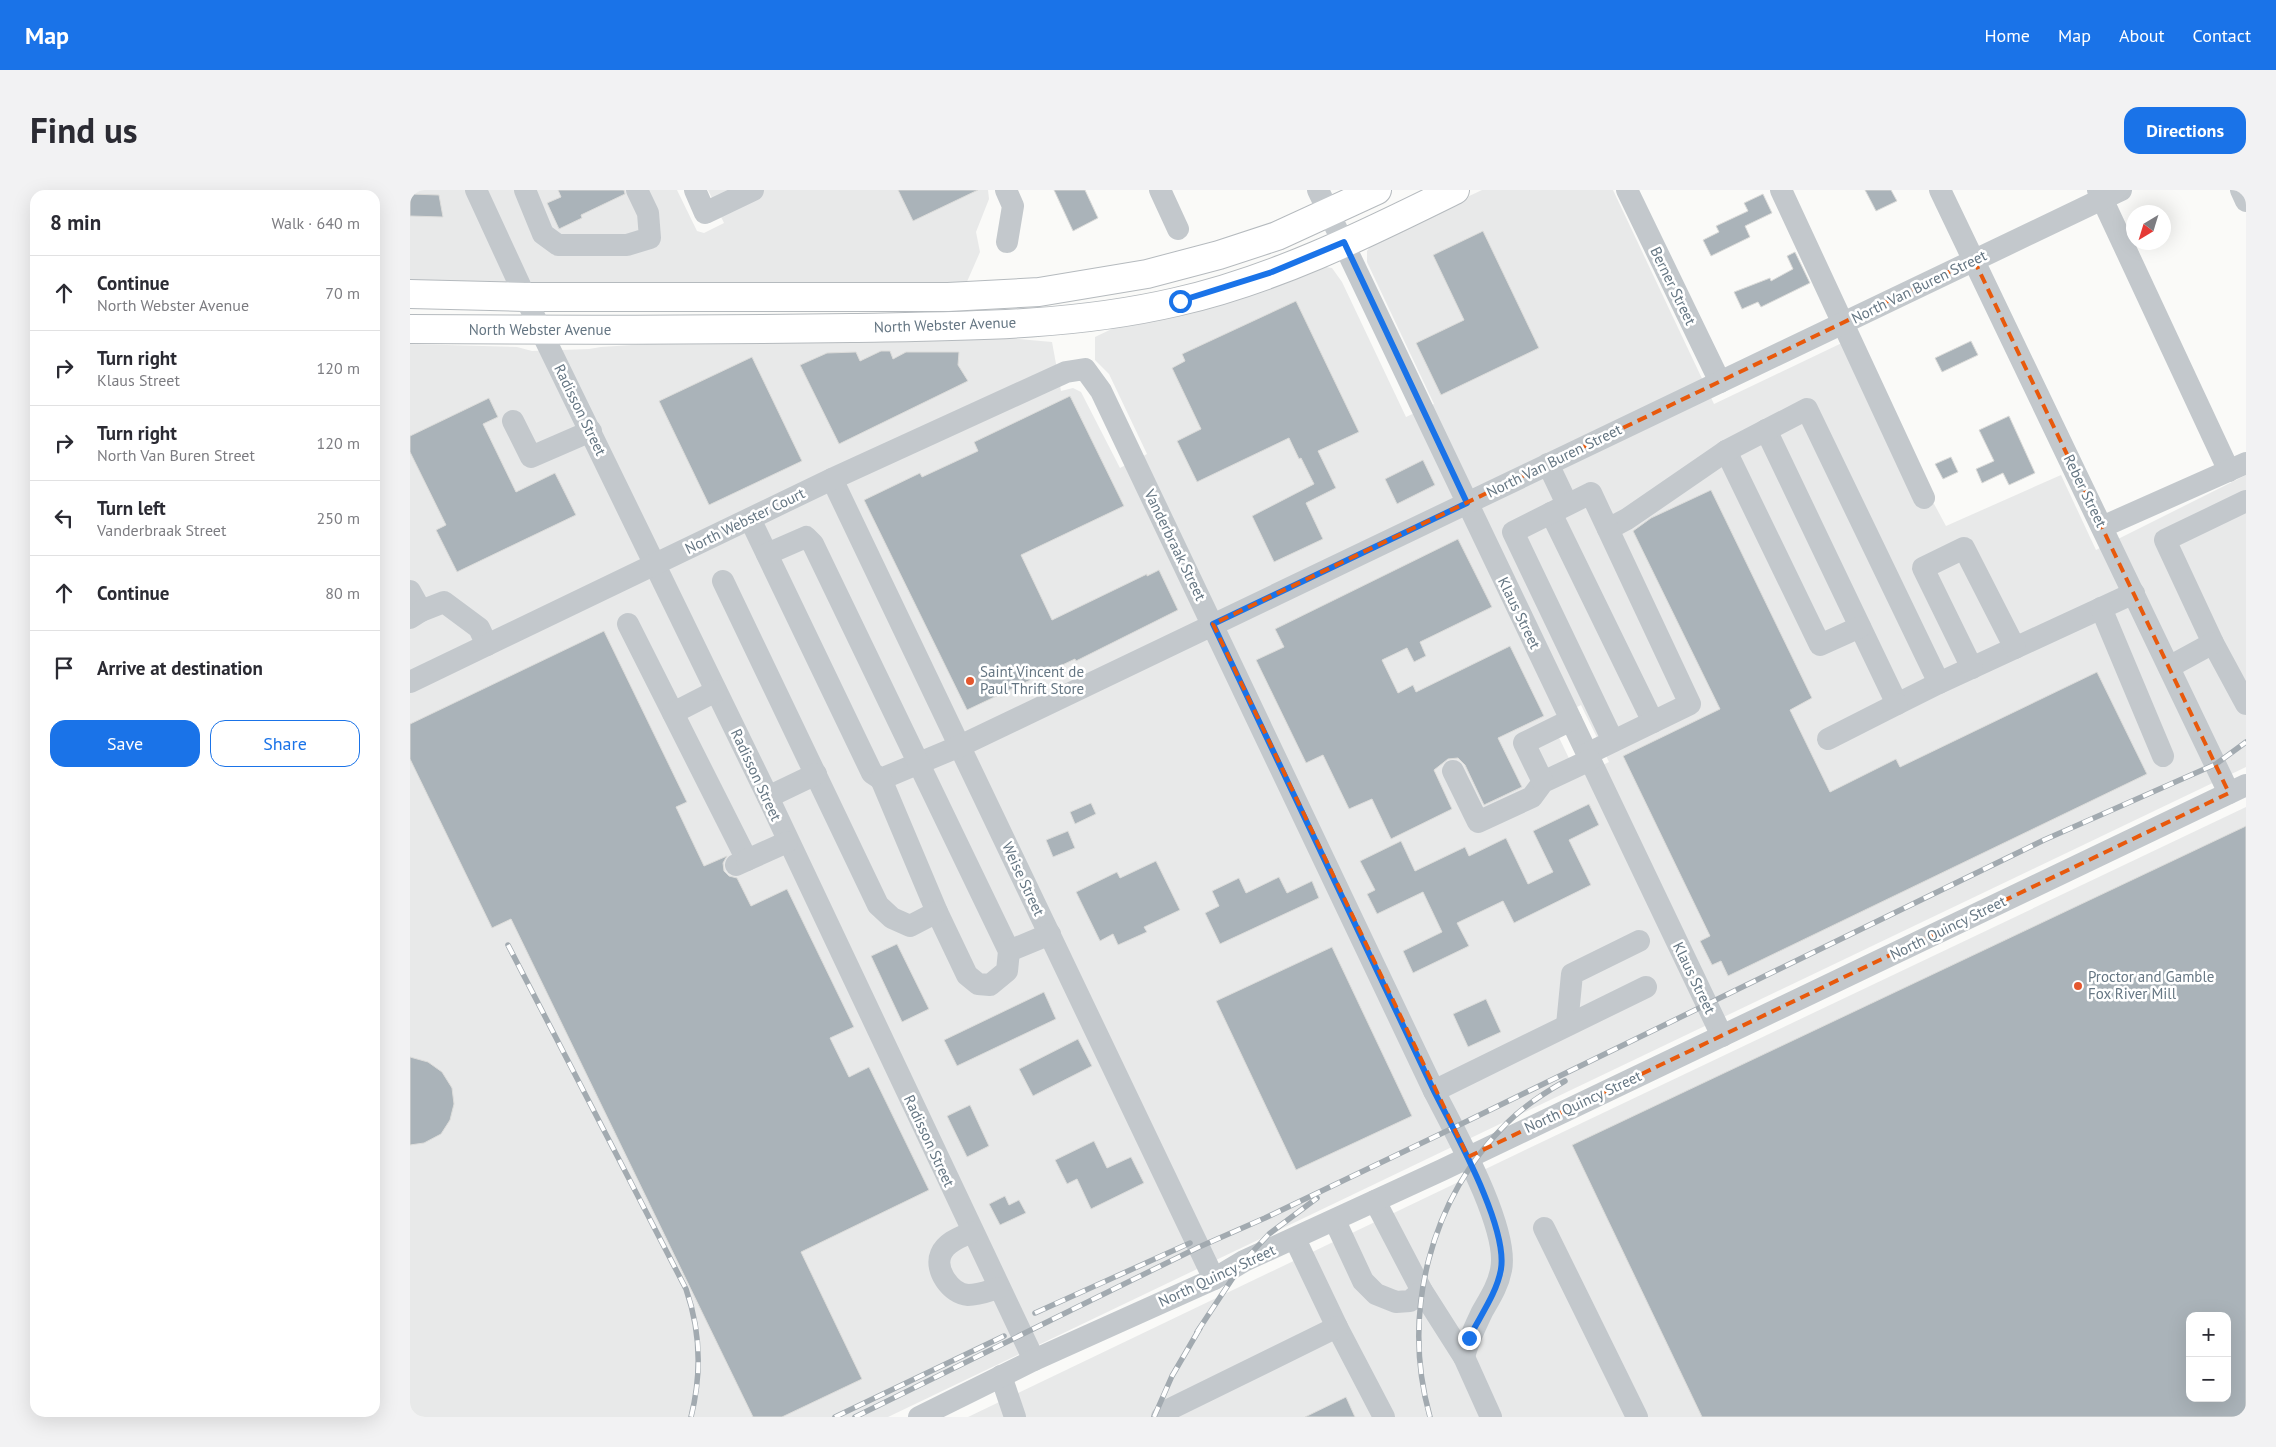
<!DOCTYPE html>
<html lang="en">
<head>
<meta charset="utf-8">
<style>
	:root { --surface:#fff; --page:#f2f2f3; --text:#2b2b33; --muted:#7c7c81; --line:#e1e1e2; --accent:#1a73e8 }
	body { margin:0; font-family:"PT Sans",sans-serif; background:var(--page); color:var(--text) }
	.controls { position:absolute; right:15px; bottom:15px; display:grid; overflow:hidden; border-radius:10px; box-shadow:0 5px 20px #0002 }
	.controls button { width:45px; height:45px; display:grid; place-items:center; padding:0; border:0; border-bottom:1px solid var(--line); background:var(--surface); color:var(--text); font:25px sans-serif }
	.compass { position:absolute; left:1716px; top:15px; width:45px; height:45px; border-radius:50%; background:var(--surface); box-shadow:0 5px 20px #0002; rotate:218deg }
	.stop { position:absolute; width:15px; height:15px; margin:-11px; border:4px solid #1a73e8; border-radius:50%; background:#fff }
	.stop.end { background:#1a73e8; border-color:#fff; box-shadow:0 1px 5px #0008 }
	.list { margin:0; padding:0; list-style:none }
	h2 { display:flex; justify-content:space-between; align-items:center; height:65px; margin:0; padding:0 20px; font-size:21px }
	h2 small { font-size:16px; font-weight:400; color:var(--muted) }
	.list li { display:grid; grid-template-columns:32px 1fr auto; gap:15px; align-items:center; box-sizing:border-box; height:75px; padding:0 20px; border-top:1px solid var(--line) }
	.list b { display:block; font-size:19px; white-space:nowrap }
	.list p { margin:0; font-size:16px; white-space:nowrap; color:var(--muted) }
	.list em { font-size:16px; font-style:normal; color:var(--muted) }
	.actions { display:flex; gap:10px; padding:15px 20px }
	.actions a { flex:1; padding:11px 0; border:1px solid var(--accent); border-radius:15px; text-align:center; font-size:18px; color:var(--accent) }
	.actions .main { background:var(--accent); color:#fff }
	.icon { flex:none; width:28px; height:28px; fill:none; stroke:currentColor; stroke-width:2; stroke-linecap:round; stroke-linejoin:round }
	.map { position:relative; flex:none; width:1836px; height:1227px; overflow:hidden; border-radius:15px }
	header { display:flex; align-items:center; gap:30px; box-sizing:border-box; height:70px; padding:0 25px; background:var(--accent); color:#fff }
	header strong { font-size:24px }
	nav { display:flex; gap:28px; margin-inline-start:auto; font-size:18px }
	.intro { display:flex; align-items:center; justify-content:space-between; box-sizing:border-box; height:120px; padding:0 30px }
	h1 { margin:0; font-size:35px }
	.button { padding:12px 22px; border-radius:15px; background:var(--accent); color:#fff; font-size:18px; font-weight:700 }
	main { display:flex; gap:30px; padding:0 30px }
	aside { flex:1; background:var(--surface); border-radius:15px; box-shadow:0 5px 20px #0002 }
	.map>svg:first-child { display:block }
	.built { fill:#e8e9e9; fill-rule:evenodd }
	.building { fill:#aab3b9; stroke:#dcdcda; fill-rule:evenodd }
	.lines { fill:none; stroke-linecap:round; stroke-linejoin:round }
	.major-casing { stroke:#b5babe; stroke-width:30 }
	.minor { stroke:#c3c8cc; stroke-width:22 }
	.major { stroke:#fff; stroke-width:28 }
	.rail-casing { stroke:#a2aab0; stroke-width:5.5 }
	.rail { stroke:#fff; stroke-width:4; stroke-dasharray:11; stroke-linecap:butt }
	.route { stroke:#1a73e8; stroke-width:6 }
	.marked { fill:none; stroke:#e8590c; stroke-width:4; stroke-dasharray:10 6; stroke-linejoin:round }
	.poi-dot { fill:#e4572e; stroke:#fff; stroke-width:2 }
	.labels { text-anchor:middle; stroke-width:5; stroke-linejoin:round; paint-order:stroke }
	.street-label { font-size:15px; fill:#657683; stroke:#fff }
	.poi-label { font-size:15px; fill:#657683; stroke:#fff; text-anchor:start }
</style>
</head>
<body>
<header>
<strong>Map</strong>
<nav><a>Home</a><a>Map</a><a>About</a><a>Contact</a></nav>
</header>
<div class="intro"><h1>Find us</h1><a class="button">Directions</a></div>
<main>
<aside>
<h2>8 min<small>Walk · 640 m</small></h2>
<ul class="list">
<li><svg class="icon" aria-label="ahead" viewBox="0 0 24 24"><path d="M12 20V5M6 11l6-6 6 6"/></svg><div><b>Continue</b><p>North Webster Avenue</p></div><em>70 m</em></li>
<li><svg class="icon" aria-label="right" viewBox="0 0 24 24"><path d="M7 20v-9h11M14 6l5 5-5 5"/></svg><div><b>Turn right</b><p>Klaus Street</p></div><em>120 m</em></li>
<li><svg class="icon" aria-label="right" viewBox="0 0 24 24"><path d="M7 20v-9h11M14 6l5 5-5 5"/></svg><div><b>Turn right</b><p>North Van Buren Street</p></div><em>120 m</em></li>
<li><svg class="icon" aria-label="left" viewBox="0 0 24 24"><path d="M17 20v-9H6M10 6l-5 5 5 5"/></svg><div><b>Turn left</b><p>Vanderbraak Street</p></div><em>250 m</em></li>
<li><svg class="icon" aria-label="ahead" viewBox="0 0 24 24"><path d="M12 20V5M6 11l6-6 6 6"/></svg><div><b>Continue</b></div><em>80 m</em></li>
<li><svg class="icon" aria-label="arrive" viewBox="0 0 24 24"><path d="M6 21V4h12l-3 4 3 4H6"/></svg><div><b>Arrive at destination</b></div></li>
</ul>
<div class="actions"><a class="main">Save</a><a>Share</a></div>
</aside>
<div class="map">
<svg width="1836" height="1227" viewBox="0 0 1836 1227">
	<rect width="100%" height="100%" fill="#fafaf8"/>
	<!-- built -->
	<g class="built">
		<path d="M0 0H267L287 41 294 43 314 33 298 0H578L579 9 566 42 570 62 556 94 0 93Z"/>
		<path d="M1072 0H1203L1304 214 1436 151 1536 336 1651 285 1686 360 1836 285V577L478 1227H0V154L107 157 122 161 179 159 191 157 268 152 596 148 642 152 651 201 663 198 671 202 710 278 737 264 699 184 685 170V147L706 137 911 76 922 78 932 92 996 227 1024 214 957 72V61L962 54 987 40ZM1171 515 1199 572 1168 587 1141 531Z"/>
		<path d="M1836 617V1227H558L1111 962ZM1780 1126H1817V1208H1780Z"/>
	</g>
	<!-- building -->
	<g class="building">
		<path d="M148 0H214L215 4 171 25 172 28 149 39 137 13 151 7Z"/>
		<path d="M488 0H568L503 31Z"/>
		<path d="M644 0H675L688 28 663 41Z"/>
		<path d="M1455 0H1481L1487 11 1466 21Z"/>
		<path d="M0 4 29 5 33 27 0 26Z"/>
		<path d="M1353 4 1362 23 1335 36 1340 47 1301 66 1293 50 1309 42 1306 36 1338 21 1334 13Z"/>
		<path d="M1073 41 1129 158 1031 205 1006 153 1054 130 1023 65Z"/>
		<path d="M1385 62 1400 93 1351 117 1348 112 1332 119 1324 102 1360 88 1361 91 1383 79 1377 66Z"/>
		<path d="M886 111 949 242 908 261 926 298 896 313 913 349 864 372 842 326 904 294 891 268 889 269 879 248 787 292 767 251 791 239 762 178 775 171 772 164Z"/>
		<path d="M1561 151 1568 165 1532 182 1525 168Z"/>
		<path d="M471 161H480L483 169 496 162H549L548 175 558 191 429 254 390 175 417 163 446 162 450 171Z"/>
		<path d="M342 167 392 271 299 315 249 211Z"/>
		<path d="M660 206 714 316 611 365 642 430 737 384V386L749 380 768 420 666 471 665 469 557 520 454 310 510 283 512 287 568 261 564 252Z"/>
		<path d="M79 208 88 227 73 234 106 302 145 283 166 325 47 382 26 340 36 335 0 262V246Z"/>
		<path d="M1599 226 1625 283 1599 295 1593 283 1572 293 1566 279 1584 271 1569 240Z"/>
		<path d="M1541 267 1548 282 1533 289 1525 274Z"/>
		<path d="M1013 270 1025 295 987 314 975 289Z"/>
		<path d="M1301 300 1402 508 1380 520 1420 602 1486 569 1490 577 1687 482 1737 584 1318 786 1311 771 1302 775 1290 751 1300 746 1213 566 1310 519 1223 341 1241 328Z"/>
		<path d="M1048 349 1082 417 1010 452 1016 466 1004 472 997 458 972 470 988 503 1003 495 1006 502 1100 456 1134 526 1088 548 1112 597 1074 615 1055 575 1048 568 1038 569 1024 580 1042 619 981 649 962 609 939 619 913 565 896 573 846 470 874 457 865 439Z"/>
		<path d="M194 441 277 612 266 617 294 676 317 666 313 673 314 681 319 686 327 688 341 716 377 699 444 837 420 848 439 887 459 877 519 1000 391 1062 452 1189 372 1227H343L101 729 82 738 0 569V534Z"/>
		<path d="M681 613 686 624 665 634 660 622Z"/>
		<path d="M1179 614 1189 635 1159 650 1181 695 1104 733 1093 711 1047 733 1059 756 1003 783 993 761 1032 742 1013 702 967 724 957 704 965 700 950 671 991 651 1005 681 1055 657 1059 666 1096 648 1118 694 1143 682 1123 641Z"/>
		<path d="M1836 636V1227H1292L1162 955ZM1780 1126H1817V1208H1780Z"/>
		<path d="M658 641 665 658 643 667 636 650Z"/>
		<path d="M746 671 770 720 734 737 737 742 708 755 703 744 690 751 666 702 707 682 710 688Z"/>
		<path d="M869 687 877 703 902 691 909 708 810 754 795 723 809 716 802 701 829 688 836 703Z"/>
		<path d="M487 754 519 819 492 832 461 766Z"/>
		<path d="M922 757 1002 926 886 980 806 811Z"/>
		<path d="M634 802 646 829 547 876 534 850Z"/>
		<path d="M1076 809 1091 842 1058 857 1043 824Z"/>
		<path d="M668 849 682 876 623 906 609 879Z"/>
		<path d="M0 867 18 872 32 882 42 898 44 914 40 930 31 944 14 953 0 955Z"/>
		<path d="M560 915 579 956 557 967 537 926Z"/>
		<path d="M684 951 697 978 721 967 734 993 681 1019 667 989 657 994 645 970Z"/>
		<path d="M595 1006 599 1015 609 1010 616 1023 590 1035 579 1014Z"/>
		<path d="M936 1207 945 1227H895Z"/>
	</g>
	<g class="lines">
		<!-- major casing -->
		<g class="major-casing">
			<g id="major">
				<path d="M0 104 115 107H538L629 102 737 84 809 65 867 46 967 0"/>
				<path d="M0 139C147 140 294 140 441 138 550 136 659 137 766 112 864 90 956 44 1045 0"/>
			</g>
		</g>
		<!-- minor -->
		<g class="minor">
			<path d="M66 0 131 141 358 607 624 1170"/>
			<path d="M115 0 133 44 148 55H217L240 48 238 23 227 0"/>
			<path d="M285 0 295 23 343 0"/>
			<path d="M596 0 603 16 597 52"/>
			<path d="M750 0 768 39"/>
			<path d="M908 0 1312 846"/>
			<path d="M1217 0 1310 192"/>
			<path d="M1371 0 1514 308"/>
			<path d="M1530 0 1819 603"/>
			<path d="M1688 0 1819 281"/>
			<path d="M1831 0 1836 11"/>
			<path d="M103 231 121 267 181 241"/>
			<path d="M1356 240 1487 514 1529 493"/>
			<path d="M1316 261 1410 455 1450 437"/>
			<path d="M1138 274 1157 314"/>
			<path d="M422 289 804 1089"/>
			<path d="M1836 311 1755 350 1803 453 1836 514"/>
			<path d="M1141 323 1243 532"/>
			<path d="M340 329 462 583 471 589 550 556 1711 0"/>
			<path d="M1692 337 1836 273"/>
			<path d="M1198 339 1217 329 1316 261 1397 219 1529 493 1724 403"/>
			<path d="M357 364 396 347 403 354 599 761 597 781 580 795 568 794 557 785 527 722 471 589"/>
			<path d="M313 391 468 715 482 728 500 736 527 722"/>
			<path d="M0 401 11 421 0 428"/>
			<path d="M1691 418 1753 566"/>
			<path d="M11 421 34 412 69 438 77 455"/>
			<path d="M218 434 337 670 326 675"/>
			<path d="M1759 477 1803 453"/>
			<path d="M1562 478 1513 378 1554 358 1605 458"/>
			<path d="M0 492 422 289 656 182 675 179 691 201 1024 901C1044 940 1100 1039 1091 1080 1088 1096 1080 1108 1072 1122 1065 1137 1058 1151 1054 1167L1012 1101 965 1011"/>
			<path d="M263 523 306 501"/>
			<path d="M1418 549 1487 514"/>
			<path d="M1177 564 1280 514 1181 303 1103 342 1203 551"/>
			<path d="M1043 581 1068 632 1122 607 1133 592 1180 570"/>
			<path d="M1133 592 1114 553 1161 530"/>
			<path d="M358 607 406 584"/>
			<path d="M337 670 377 652"/>
			<path d="M599 761 640 744"/>
			<path d="M1157 835 1162 784 1229 751"/>
			<path d="M1024 901 1236 797"/>
			<path d="M925 1031 953 1091 966 1104 986 1112 1000 1111 1012 1101"/>
			<path d="M1134 1038 1227 1227"/>
			<path d="M562 1042C551 1047 536 1052 531 1064 524 1080 541 1104 558 1105 569 1105 578 1101 588 1098"/>
			<path d="M885 1049 927 1137 974 1227"/>
			<path d="M1054 1167 1081 1227"/>
			<path d="M591 1186 605 1227"/>
			<path d="M509 1227 624 1170 804 1089 834 1071 1032 980 1836 595"/>
			<path d="M752 1227 760 1219 927 1137"/>
		</g>
		<!-- major -->
		<use href="#major" class="major"/>
		<!-- rail casing -->
		<g class="rail-casing">
			<g id="rail">
				<path d="M98 755 276 1099C291 1142 292 1183 281 1227"/>
				<path d="M625 1123 780 1053"/>
				<path d="M787 1142 834 1071 859 1044 907 1008"/>
				<path d="M425 1227 594 1146"/>
				<path d="M445 1227 789 1057 855 1028 1043 938 1634 650 1806 574 1836 552"/>
				<path d="M744 1227 762 1186 790 1138"/>
				<path d="M1020 1227C991 1123 1020 1009 1097 933 1114 916 1134 903 1155 891"/>
			</g>
		</g>
		<!-- rail -->
		<use href="#rail" class="rail"/>
	</g>
	<g class="lines">
		<!-- route -->
		<path class="route" d="M770 111 862 82 934 52 1057 313 803 434 1024 901C1044 941 1098 1036 1091 1079 1087 1103 1070 1126 1059 1148"/>
	</g>
	<!-- marked area -->
	<path class="marked" d="M1564 70 1819 603 1058 967 803 434Z"/>
	<!-- markers -->
	<g class="poi-dot">
		<circle cx="560" cy="491" r="5"/>
		<circle cx="1668" cy="796" r="5"/>
	</g>
	<g class="labels">
		<!-- street labels -->
		<g class="street-label">
			<text transform="translate(1263 96) rotate(64)" y="5">Berner Street</text>
			<text transform="translate(1509 97) rotate(-26)" y="5">North Van Buren Street</text>
			<text transform="translate(535 135) rotate(-2)" y="5">North Webster Avenue</text>
			<text x="130" y="145">North Webster Avenue</text>
			<text transform="translate(170 220) rotate(64)" y="5">Radisson Street</text>
			<text transform="translate(1144 271) rotate(-26)" y="5">North Van Buren Street</text>
			<text transform="translate(1675 301) rotate(64)" y="5">Reber Street</text>
			<text transform="translate(335 331) rotate(-26)" y="5">North Webster Court</text>
			<text transform="translate(765 355) rotate(64)" y="5">Vanderbraak Street</text>
			<text transform="translate(1109 423) rotate(64)" y="5">Klaus Street</text>
			<text transform="translate(346 585) rotate(65)" y="5">Radisson Street</text>
			<text transform="translate(613 689) rotate(65)" y="5">Weise Street</text>
			<text transform="translate(1538 738) rotate(-26)" y="5">North Quincy Street</text>
			<text transform="translate(1284 788) rotate(64)" y="5">Klaus Street</text>
			<text transform="translate(1173 912) rotate(-25)" y="5">North Quincy Street</text>
			<text transform="translate(519 951) rotate(65)" y="5">Radisson Street</text>
			<text transform="translate(807 1086) rotate(-25)" y="5">North Quincy Street</text>
		</g>
		<!-- poi labels -->
		<g class="poi-label">
			<text x="570" y="487">Saint Vincent de<tspan x="570" dy="17">Paul Thrift Store</tspan></text>
			<text x="1678" y="792">Proctor and Gamble<tspan x="1678" dy="17">Fox River Mill</tspan></text>
		</g>
	</g>
</svg>
<div class="controls">
<button>+</button>
<button>−</button>
</div>
<svg class="compass" viewBox="-18 -18 36 36"><path d="M0-13l5 13h-10z" fill="#e53935"/><path d="M0 13l5-13h-10z" fill="#7c7c81"/></svg>
<div class="stop" style="left:770px;top:111px"></div>
<div class="stop end" style="left:1059px;top:1148px"></div>
</div>
</main>
</body>
</html>
